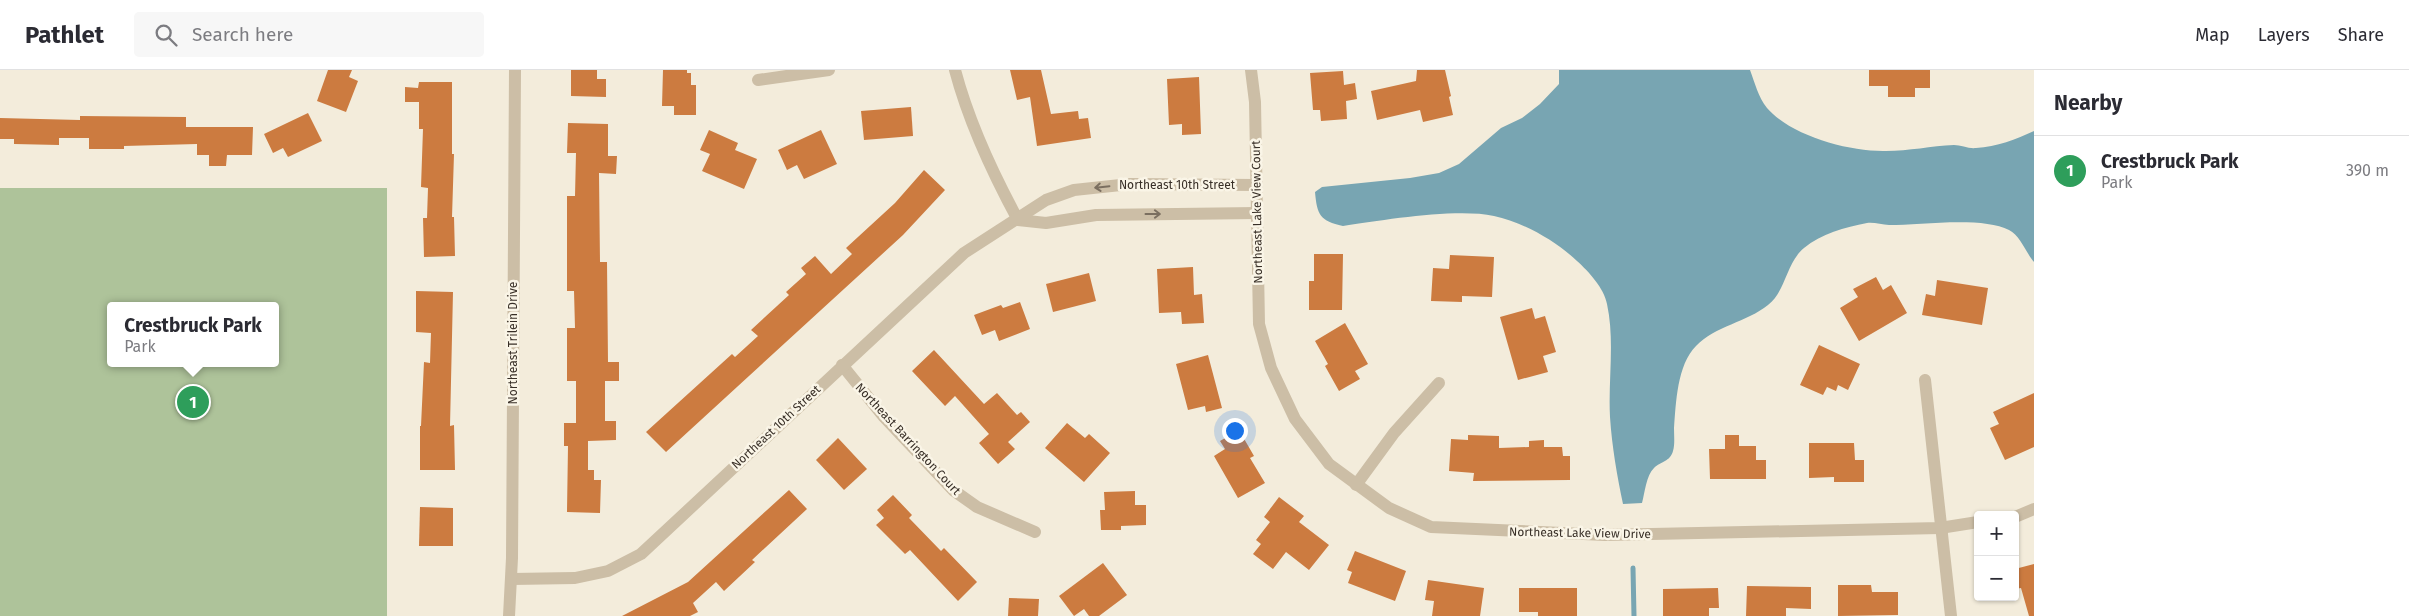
<!DOCTYPE html>
<html lang="en">
<head>
<meta charset="utf-8">
<style>
	:root { --surface:#fff; --page:#f7f7f7; --text:#2b2b33; --muted:#7c7c81; --line:#e1e1e2; --accent:#111827 }
	body { margin:0; font-family:"Fira Sans",sans-serif; background:var(--page); color:var(--text) }
	.controls { position:absolute; right:15px; bottom:15px; display:grid; overflow:hidden; border-radius:5px; box-shadow:0 1px 4px #0004 }
	.controls button { width:45px; height:45px; display:grid; place-items:center; padding:0; border:0; border-bottom:1px solid var(--line); background:var(--surface); color:var(--text); font:25px sans-serif }
	.you { position:absolute; left:1234px; top:360px; width:18px; height:18px; margin:-12px; border:4px solid #fff; border-radius:50%; background:#1a73e8; box-shadow:0 0 0 8px #1a73e833 }
	.badge { display:grid; place-items:center; width:32px; height:32px; border-radius:50%; background:var(--accent); color:#fff; font-size:16px; font-weight:700 }
	.pin { position:absolute; translate:-50% -50%; border:2px solid #fff; box-shadow:0 1px 5px #0006 }
	.popup { position:absolute; left:107px; top:232px; width:172px; height:65px; box-sizing:border-box; display:grid; place-content:center; border-radius:5px; background:var(--surface); filter:drop-shadow(0 1px 4px #0005); font-size:16px; white-space:nowrap; color:var(--muted) }
	.popup b { font-size:19px; color:var(--text) }
	.popup::after { content:''; position:absolute; left:50%; top:100%; margin-left:-10px; border:10px solid transparent; border-top-color:var(--surface) }
	.list { margin:0; padding:0; list-style:none }
	h2 { display:flex; justify-content:space-between; align-items:center; height:65px; margin:0; padding:0 20px; font-size:21px }
	h2 small { font-size:16px; font-weight:400; color:var(--muted) }
	.list li { display:grid; grid-template-columns:32px 1fr auto; gap:15px; align-items:center; box-sizing:border-box; height:70px; padding:0 20px; border-top:1px solid var(--line) }
	.list b { display:block; font-size:19px; white-space:nowrap }
	.list p { margin:0; font-size:16px; white-space:nowrap; color:var(--muted) }
	.list em { font-size:16px; font-style:normal; color:var(--muted) }
	.icon { flex:none; width:28px; height:28px; fill:none; stroke:currentColor; stroke-width:2; stroke-linecap:round; stroke-linejoin:round }
	.map { position:relative; flex:none; width:2034px; height:546px; overflow:hidden }
	header { display:flex; align-items:center; gap:30px; box-sizing:border-box; height:70px; padding:0 25px; background:var(--surface); border-bottom:1px solid var(--line) }
	header strong { font-size:24px }
	nav { display:flex; gap:28px; margin-inline-start:auto; font-size:18px }
	.search { width:350px; height:45px; background:var(--page); display:flex; align-items:center; gap:12px; box-sizing:border-box; padding:0 18px; border-radius:5px; color:var(--muted); font-size:19px }
	main { display:flex }
	aside { flex:1; background:var(--surface) }
	.map>svg:first-child { display:block }
	.green { fill:#aec39a; fill-rule:evenodd }
	.water { fill:#78a5b2 }
	.lines { fill:none; stroke-linecap:round; stroke-linejoin:round }
	.stream { stroke:#78a5b2; stroke-width:5 }
	.building { fill:#cc7b40 }
	.minor { stroke:#ccbea6; stroke-width:12 }
	.tertiary { stroke:#ccbea6; stroke-width:12 }
	.oneway { stroke:#7b6f60 }
	.labels { text-anchor:middle; stroke-width:5; stroke-linejoin:round; paint-order:stroke }
	.street-label { font-size:12px; fill:#382f27; stroke:#faf5e7 }
</style>
</head>
<body>
<header>
<strong>Pathlet</strong>
<div class="search"><svg class="icon" aria-label="search" viewBox="0 0 24 24"><circle cx="10" cy="10" r="6"/><path d="M15 15l6 6"/></svg>Search here</div>
<nav><a>Map</a><a>Layers</a><a>Share</a></nav>
</header>
<main>
<div class="map">
<svg width="2034" height="546" viewBox="0 0 2034 546">
	<rect width="100%" height="100%" fill="#f3ecdb"/>
	<!-- green -->
	<path class="green" d="M0 118H387V546H0ZM110 236H276V293H110Z"/>
	<!-- water -->
	<path class="water" d="M1559 0H1750C1755 13 1758 27 1767 38 1791 66 1850 82 1886 81 1909 81 1931 76 1954 75 1961 75 1969 79 1976 78 1997 77 2016 69 2034 61V192C2026 183 2020 165 2009 160 1983 146 1920 155 1889 155 1882 155 1874 152 1867 153 1845 157 1821 164 1804 178 1786 193 1786 221 1768 235 1747 252 1715 256 1696 276 1677 295 1676 333 1674 358 1674 366 1675 374 1673 381 1670 392 1661 391 1654 398 1646 406 1645 422 1642 433L1623 434C1617 405 1612 377 1610 347 1608 310 1615 271 1607 234 1604 218 1589 202 1577 191 1556 171 1523 152 1494 146 1456 138 1384 150 1343 156 1320 151 1317 145 1315 122L1322 117 1410 108 1439 103 1459 94 1501 58 1522 48 1540 34 1559 14Z"/>
	<g class="lines">
		<!-- stream -->
		<path class="stream" d="M1633 498 1634 546"/>
	</g>
	<!-- building -->
	<g class="building">
		<path d="M328 0H352L349 7 358 11 346 42 317 31Z"/>
		<path d="M571 0H597V9H606V27L571 26Z"/>
		<path d="M663 0H687V3H691V15H696V45H674V36H662Z"/>
		<path d="M1010 0H1041L1051 44 1078 41 1079 49 1088 48 1091 68 1037 76 1030 27 1017 30Z"/>
		<path d="M1417 0H1445L1451 26 1449 27 1453 45 1423 52 1420 40 1377 50 1371 21 1416 11Z"/>
		<path d="M1869 0H1930V18H1915V27H1888V16H1869Z"/>
		<path d="M1343 1 1344 15 1355 13 1357 29 1346 31 1347 49 1321 51 1320 40H1313L1310 3Z"/>
		<path d="M1199 7 1201 64 1182 65V54L1169 55 1167 9Z"/>
		<path d="M419 12H452V84H454L452 147H454L455 186 424 187 423 148H427L428 118 421 117 423 59H419V32H405V17L418 18Z"/>
		<path d="M911 37 913 66 864 70 861 41Z"/>
		<path d="M308 43 322 71 288 87 283 78 273 83 264 64Z"/>
		<path d="M80 46 186 47V57H253L252 85H227L226 96H209V85H197V74L124 76V79H89V68H59V75L14 74V69H0V48L80 50Z"/>
		<path d="M568 53 608 54V86H617L616 104 599 103 600 192H607L608 292H619V311H605V351H616V370L588 371V400H594V410H601L600 443 567 442 568 376H564V353H576V311H567V258H575L574 221H567V126H575L576 83H567Z"/>
		<path d="M709 60 738 73 735 80 757 89 744 119 702 101 710 84 700 80Z"/>
		<path d="M821 60 837 94 804 109 797 95 787 100 778 80Z"/>
		<path d="M924 100 945 120 903 165 666 382 646 362 732 284 735 287 758 266 751 260 789 225 786 222 806 204 801 198 815 186 831 204 852 184 846 178 895 133Z"/>
		<path d="M1314 184H1343L1342 240H1309V211H1314Z"/>
		<path d="M1450 185 1494 187 1492 227 1462 226V232L1431 231 1433 198 1449 199Z"/>
		<path d="M1193 197 1194 225 1202 224 1204 253 1182 254 1181 242 1159 243 1157 199Z"/>
		<path d="M1089 203 1096 231 1053 242 1046 214Z"/>
		<path d="M1876 207 1883 220 1891 215 1907 243 1859 271 1840 238 1858 227 1853 219Z"/>
		<path d="M1937 210 1988 218 1982 255 1922 245 1926 224 1935 226Z"/>
		<path d="M416 221 453 222 450 356 454 355 455 400H420V356H421L424 292 430 293 431 263 416 262Z"/>
		<path d="M1020 232 1030 259 999 271 995 260 982 265 974 245 1001 235 1003 238Z"/>
		<path d="M1532 238 1535 249 1545 246 1556 282 1543 286 1548 302 1518 310 1500 247Z"/>
		<path d="M1345 253 1368 294 1355 301 1360 309 1339 321 1325 296 1328 294 1315 271Z"/>
		<path d="M1819 275 1860 294 1848 320 1838 315 1836 321 1827 317 1823 325 1800 315Z"/>
		<path d="M934 280 984 334 997 323 1017 345 1021 342 1030 352 1008 372 1015 379 998 394 979 373 989 364 955 326 945 336 912 301Z"/>
		<path d="M1208 285 1222 338 1206 342 1205 336 1188 340 1176 294Z"/>
		<path d="M2034 323V377L2005 390 1990 358 1999 354 1993 342Z"/>
		<path d="M1067 353 1085 368 1089 364 1110 383 1084 412 1045 378Z"/>
		<path d="M1239 360 1254 386 1250 388 1265 413 1238 428 1214 386 1225 379 1220 371Z"/>
		<path d="M1468 365 1499 366V378L1529 377V371L1544 370V377H1562L1563 386H1570V410L1473 411 1474 403 1449 401 1451 369 1468 370Z"/>
		<path d="M1725 365H1739V376H1756V390H1766V409H1710L1709 379H1725Z"/>
		<path d="M838 368 867 399 844 420 816 390Z"/>
		<path d="M1809 373H1854L1855 390H1864V412H1834V407L1809 408Z"/>
		<path d="M789 420 807 439 752 490 755 492 724 521 716 512 693 533 698 542 690 546H622L688 512Z"/>
		<path d="M1135 421V435H1146V455L1121 456V460H1101L1100 440H1105L1104 422Z"/>
		<path d="M893 425 912 445 909 448 941 481 944 478 977 512 958 531 910 480 905 484 876 455 884 448 877 440Z"/>
		<path d="M1279 427 1304 446 1299 452 1329 475 1309 500 1286 482 1273 499 1253 484 1261 474 1256 470 1270 452 1264 447Z"/>
		<path d="M420 437 453 438V476H419Z"/>
		<path d="M1355 481 1406 501 1395 531 1348 513 1352 502 1347 500Z"/>
		<path d="M1103 493 1127 525 1099 546H1089L1084 539 1074 546 1059 526Z"/>
		<path d="M2034 494V546H2029L2021 518 2015 519V499Z"/>
		<path d="M1428 510 1484 518 1480 546H1432L1434 531 1425 530Z"/>
		<path d="M1838 515H1871L1872 522H1898V545L1838 546Z"/>
		<path d="M1747 516 1811 517V539L1786 538V546H1746Z"/>
		<path d="M1519 518H1577V546H1538V542H1519Z"/>
		<path d="M1718 518 1719 538H1709V546H1663V519Z"/>
		<path d="M1009 528 1039 529 1038 546H1008Z"/>
	</g>
	<g class="lines">
		<!-- minor -->
		<g class="minor">
			<path d="M955 0C969 53 992 102 1018 150"/>
			<path d="M1251 0 1255 32 1259 254 1271 298 1295 349 1329 394 1389 438 1431 457 1605 465 1940 458 1978 452"/>
			<path d="M758 10 829 0"/>
			<path d="M1018 150 1046 153 1096 145 1257 143"/>
			<path d="M842 295 884 347 953 420 977 437 1035 462"/>
			<path d="M1925 310 1951 546"/>
			<path d="M1356 415 1394 363 1439 313"/>
			<path d="M2015 447 2034 439"/>
			<path d="M512 509 575 508 608 501 641 484 964 183 1046 130 1074 120 1130 114 1256 115"/>
		</g>
		<!-- tertiary -->
		<path class="tertiary" d="M509 546 512 488 515 0"/>
	</g>
	<!-- one-way arrows -->
	<defs><path id="oneway-shaft" d="M-6 0H5M1.5-3L5.5 0L1.5 3" fill="none" stroke-width="1.6" stroke-linecap="round" stroke-linejoin="round" transform="scale(1.25)"/></defs>
	<g class="oneway">
		<use href="#oneway-shaft" transform="translate(1102 117) rotate(174)"/>
		<use href="#oneway-shaft" transform="translate(1153 144)"/>
	</g>
	<g class="labels">
		<!-- street labels -->
		<g class="street-label">
			<text x="1177" y="119">Northeast 10th Street</text>
			<text transform="translate(1257 142) rotate(-91)" y="4">Northeast Lake View Court</text>
			<text transform="translate(513 273) rotate(-90)" y="4">Northeast Trilein Drive</text>
			<text transform="translate(776 357) rotate(-43)" y="4">Northeast 10th Street</text>
			<text transform="translate(908 369) rotate(47)" y="4">Northeast Barrington Court</text>
			<text transform="translate(1580 463) rotate(1)" y="4">Northeast Lake View Drive</text>
		</g>
	</g>
</svg>
<div class="controls">
<button>+</button>
<button>−</button>
</div>
<div class="you"></div>
<div class="pin badge" style="left:193px;top:332px;background:#2e9e5b">1</div>
<div class="popup"><b>Crestbruck Park</b>Park</div>
</div>
<aside>
<h2>Nearby<small></small></h2>
<ul class="list">
<li><span class="badge" style="background:#2e9e5b">1</span><div><b>Crestbruck Park</b><p>Park</p></div><em>390 m</em></li>
</ul>
</aside>
</main>
</body>
</html>
